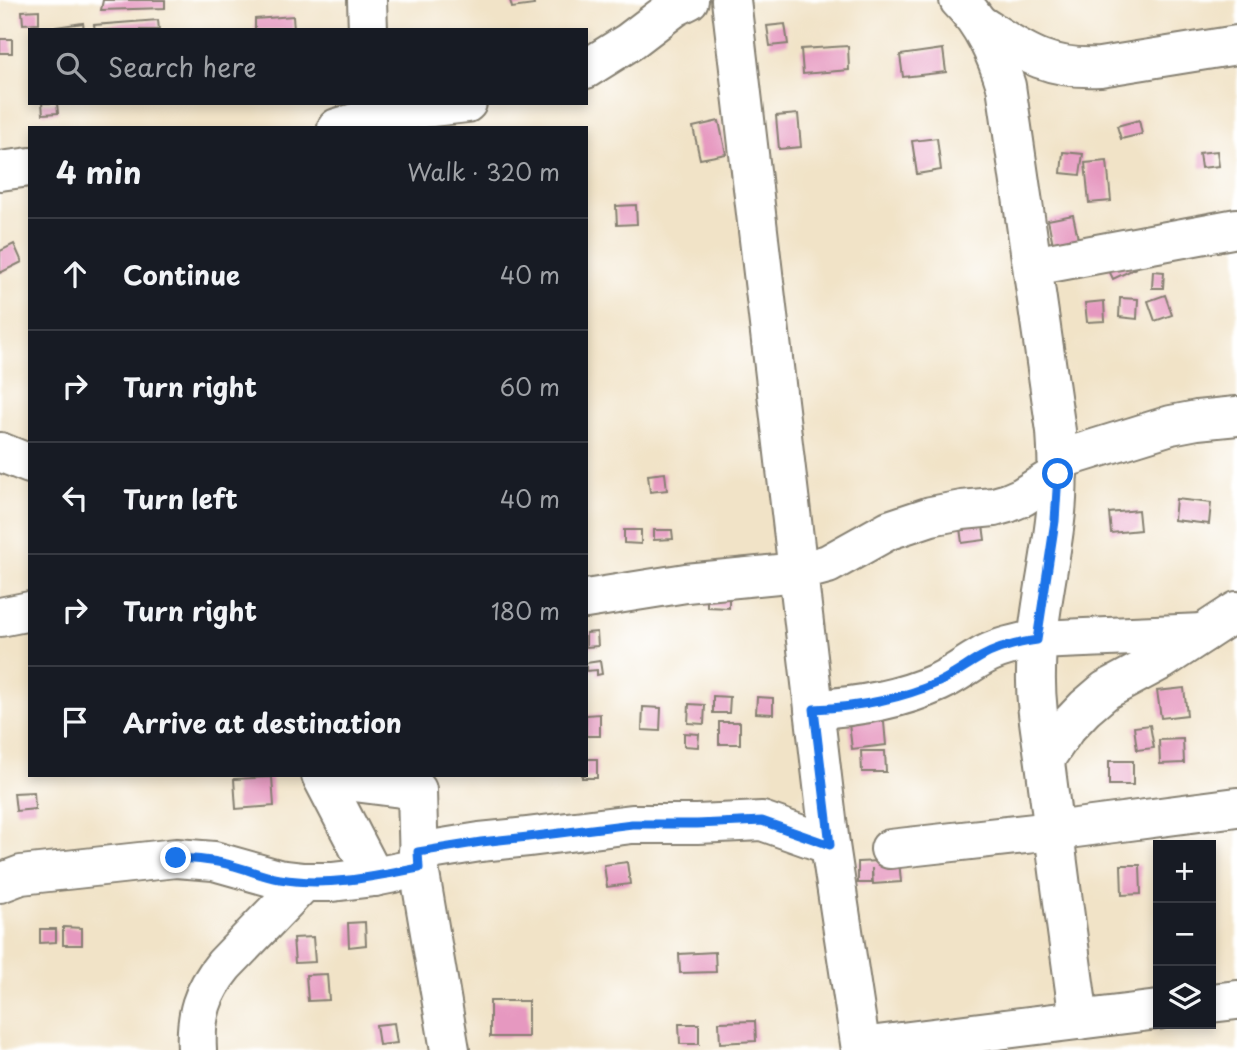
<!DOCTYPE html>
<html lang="en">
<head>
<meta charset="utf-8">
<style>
	:root { --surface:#171b24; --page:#242831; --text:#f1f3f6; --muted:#9ea1a6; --line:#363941 }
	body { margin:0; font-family:"Playpen Sans",sans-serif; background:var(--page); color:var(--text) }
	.controls { position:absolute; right:21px; bottom:21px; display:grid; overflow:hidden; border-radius:0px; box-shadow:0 4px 10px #0003 }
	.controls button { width:63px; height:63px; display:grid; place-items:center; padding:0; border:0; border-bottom:2px solid var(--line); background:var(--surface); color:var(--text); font:35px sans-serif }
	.stop { position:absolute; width:21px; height:21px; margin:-16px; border:5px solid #1a73e8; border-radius:50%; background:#fff }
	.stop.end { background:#1a73e8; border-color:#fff; box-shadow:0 2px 7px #0008 }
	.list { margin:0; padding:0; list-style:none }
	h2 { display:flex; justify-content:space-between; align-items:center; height:91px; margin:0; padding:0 28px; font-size:30px }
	h2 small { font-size:23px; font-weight:400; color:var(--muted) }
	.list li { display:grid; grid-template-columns:46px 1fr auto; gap:21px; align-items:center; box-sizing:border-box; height:112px; padding:0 28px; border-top:2px solid var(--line) }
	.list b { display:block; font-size:26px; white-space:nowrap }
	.list em { font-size:23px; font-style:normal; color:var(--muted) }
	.icon { flex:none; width:38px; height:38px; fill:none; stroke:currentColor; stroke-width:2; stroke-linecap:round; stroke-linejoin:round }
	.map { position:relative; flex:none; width:1237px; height:1050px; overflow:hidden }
	.search { position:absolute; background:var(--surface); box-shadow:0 4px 10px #0003; left:28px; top:28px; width:560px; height:77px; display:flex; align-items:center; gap:18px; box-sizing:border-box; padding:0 24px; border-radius:0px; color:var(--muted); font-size:26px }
	.panel { position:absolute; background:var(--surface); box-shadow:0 4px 10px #0003; left:28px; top:126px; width:560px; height:651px; border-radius:0px }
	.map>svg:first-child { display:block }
	.building { fill:#e698c0 }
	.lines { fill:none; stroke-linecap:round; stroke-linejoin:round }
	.minor-casing { stroke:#868072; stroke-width:42 }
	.minor { stroke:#fff; stroke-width:38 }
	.route { stroke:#1a73e8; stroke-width:9 }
</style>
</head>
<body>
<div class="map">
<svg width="1237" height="1050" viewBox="0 0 1237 1050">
	<rect width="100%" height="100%" fill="#fff"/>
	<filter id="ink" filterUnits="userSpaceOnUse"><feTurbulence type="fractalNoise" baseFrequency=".0143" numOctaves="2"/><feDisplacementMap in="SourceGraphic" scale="14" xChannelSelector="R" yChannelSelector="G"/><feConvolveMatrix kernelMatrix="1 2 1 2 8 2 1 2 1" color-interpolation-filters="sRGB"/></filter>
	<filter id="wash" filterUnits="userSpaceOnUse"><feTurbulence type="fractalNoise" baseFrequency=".00686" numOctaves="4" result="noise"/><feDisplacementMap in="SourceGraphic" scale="28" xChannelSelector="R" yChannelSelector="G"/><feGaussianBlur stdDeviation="1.57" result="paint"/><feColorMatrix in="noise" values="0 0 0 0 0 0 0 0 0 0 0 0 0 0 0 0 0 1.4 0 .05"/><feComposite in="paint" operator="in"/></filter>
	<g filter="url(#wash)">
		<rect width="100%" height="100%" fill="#f1e3c7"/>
		<g id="blocks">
			<!-- building -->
			<g class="building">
				<path d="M103 0H165V8L101 10Z"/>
				<path d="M510 0H533L534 5 512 8Z"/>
				<path d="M39 10V23L23 24 22 11Z"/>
				<path d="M293 16 294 30H255V19Z"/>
				<path d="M158 20 159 30H95L94 25Z"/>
				<path d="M83 23 84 30H49V28Z"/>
				<path d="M785 24 788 44 770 46 767 26Z"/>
				<rect x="0" y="39" width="12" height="14"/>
				<path d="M848 46 849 70 803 74 801 49Z"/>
				<path d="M943 49 946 72 903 77 900 55Z"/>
				<path d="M42 103H57L58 113 43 114Z"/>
				<path d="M798 114 801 147 779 149 776 116Z"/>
				<path d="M1139 120 1142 134 1121 139 1117 126Z"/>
				<path d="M719 121 726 154 700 159 693 127Z"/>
				<path d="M937 138 941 170 917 174 912 141Z"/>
				<path d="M1217 151 1219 166 1201 168 1199 153Z"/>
				<path d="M1063 152 1083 154 1080 175 1061 173Z"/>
				<path d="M1107 161 1111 201 1089 203 1085 163Z"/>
				<path d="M636 205 637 224 617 225 616 206Z"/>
				<path d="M1073 215 1079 243 1054 249 1048 220Z"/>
				<path d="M14 244 22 262 0 273V251Z"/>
				<path d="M1126 249 1136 268 1113 279 1104 260Z"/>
				<path d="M1153 271 1164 272 1163 288H1152Z"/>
				<path d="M1165 295 1172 315 1155 321 1148 301Z"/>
				<path d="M1120 298 1138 299 1137 319 1119 317Z"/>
				<path d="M1104 301 1105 321 1087 322 1085 303Z"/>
				<path d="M665 473 667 490 650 492 648 475Z"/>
				<path d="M1176 499 1211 503 1209 524 1174 520Z"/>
				<path d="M981 510 985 540 962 543 958 513Z"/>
				<path d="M1138 510 1140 530 1111 533 1109 513Z"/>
				<path d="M624 530H641V544L624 543Z"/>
				<path d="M654 530H672L673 539 654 540Z"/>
				<path d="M707 593 729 594V608L707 607Z"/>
				<path d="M597 632 598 646 586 647V633Z"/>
				<path d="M600 661 602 674 597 675V670L586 671V663Z"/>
				<path d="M1184 688 1187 715 1161 718 1157 691Z"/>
				<path d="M713 696 730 697 729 713H713Z"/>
				<path d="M757 697 773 698V714L756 713Z"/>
				<path d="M689 704 705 705 704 724 688 723Z"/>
				<path d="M643 707 661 708 660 731 642 730Z"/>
				<path d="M883 711 886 745 852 749 848 715Z"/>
				<path d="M600 714V736H586V715Z"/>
				<rect x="719" y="722" width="21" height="22"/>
				<path d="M1150 725 1154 748 1137 750 1134 727Z"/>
				<path d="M684 733 699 734 698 747 684 746Z"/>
				<path d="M1183 739 1184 763 1160 764 1159 740Z"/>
				<path d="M861 751H885L886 772H862Z"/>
				<path d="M586 759H597V778H582V775H586Z"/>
				<rect x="1109" y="761" width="24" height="24"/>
				<path d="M272 777 274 806 236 809 234 779Z"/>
				<path d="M34 792 35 809 16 811 14 793Z"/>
				<path d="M899 860 901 882 873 884 872 868V883H858V862Z"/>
				<path d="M627 862 630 884 607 887 604 865Z"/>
				<path d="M1121 865H1140L1141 894 1122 895Z"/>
				<path d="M365 922 366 945 349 947 348 923Z"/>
				<path d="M63 927 82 928V945H63Z"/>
				<path d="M40 929H56V942L40 943Z"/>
				<path d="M313 937 315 962 295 963 293 938Z"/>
				<path d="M715 952 716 972 680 973 679 954Z"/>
				<path d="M327 974 329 1000 308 1001 306 975Z"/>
				<rect x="490" y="1001" width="38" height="36"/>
				<path d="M755 1021 756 1041 720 1043 719 1022Z"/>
				<path d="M394 1023 397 1043 379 1045 376 1025Z"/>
				<path d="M679 1024H699V1044H680Z"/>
			</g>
		</g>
	</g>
	<g filter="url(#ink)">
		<use href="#blocks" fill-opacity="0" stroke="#868072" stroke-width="2"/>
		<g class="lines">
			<!-- minor casing -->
			<g class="minor-casing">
				<g id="minor">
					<path d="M367 0 368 30"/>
					<path d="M731 0 830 845 861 1050"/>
					<path d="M959 0C983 24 996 54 1006 86L1056 431C1058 461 1059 491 1055 521 1049 572 1036 622 1036 673 1035 709 1043 743 1047 778 1057 859 1068 939 1079 1020"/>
					<path d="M979 24C1022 51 1046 70 1100 67L1237 45"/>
					<path d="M586 69 629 42 675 7 689 0"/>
					<path d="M337 128 396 111 467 103"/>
					<path d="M0 171 30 167"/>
					<path d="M1033 266 1237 228"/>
					<path d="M0 452 30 464"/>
					<path d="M1058 460 1171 425 1197 420 1237 416"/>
					<path d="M586 599 686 583 798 572 828 564 889 530 931 516 962 510 994 507 1008 503 1022 497 1058 474"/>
					<path d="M0 617 30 611"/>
					<path d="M814 709C858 707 899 700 939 682 954 675 967 665 981 657 998 647 1017 643 1037 640L1203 633"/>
					<path d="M1045 759 1066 728 1085 708 1106 690 1162 660 1237 611"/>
					<path d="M321 775 374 877"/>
					<path d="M323 778 417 790 419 868 450 1050"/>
					<path d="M890 849 1053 831 1237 807"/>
					<path d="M418 852 480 842 528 837 632 824H697L762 821 830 845"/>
					<path d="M0 883 21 875 176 858 214 861 278 879 304 882H332L374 877 419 868"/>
					<path d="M1211 1003 1237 1000"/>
					<path d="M861 1047 1158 1010"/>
					<path d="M197 1050C195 1015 202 992 224 965L304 882"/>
				</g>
			</g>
			<!-- minor -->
			<use href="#minor" class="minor"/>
		</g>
	</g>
	<g class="lines" filter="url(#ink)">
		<!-- route -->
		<path class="route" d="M176 858C195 859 215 860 234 866 250 870 264 877 280 879 327 887 373 877 419 868L418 852 481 842 528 837 632 824H697L762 821 830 845 814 709C858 707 899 700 939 682 954 675 967 665 981 657 998 647 1017 643 1037 640L1055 521 1058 474"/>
	</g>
</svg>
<div class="controls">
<button>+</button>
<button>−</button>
<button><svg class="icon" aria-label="layers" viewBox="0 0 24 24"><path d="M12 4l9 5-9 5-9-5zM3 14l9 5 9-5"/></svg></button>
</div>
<div class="stop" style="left:1058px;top:474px"></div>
<div class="stop end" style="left:176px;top:858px"></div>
<div class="search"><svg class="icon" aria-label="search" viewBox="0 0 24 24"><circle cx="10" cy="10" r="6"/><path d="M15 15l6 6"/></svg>Search here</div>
<section class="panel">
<h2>4 min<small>Walk · 320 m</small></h2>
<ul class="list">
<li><svg class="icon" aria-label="ahead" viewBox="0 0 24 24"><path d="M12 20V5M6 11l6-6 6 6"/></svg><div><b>Continue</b></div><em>40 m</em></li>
<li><svg class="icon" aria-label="right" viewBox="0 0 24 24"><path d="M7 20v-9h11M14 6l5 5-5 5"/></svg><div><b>Turn right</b></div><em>60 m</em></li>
<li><svg class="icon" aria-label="left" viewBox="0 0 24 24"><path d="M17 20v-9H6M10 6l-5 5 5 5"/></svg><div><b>Turn left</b></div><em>40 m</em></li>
<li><svg class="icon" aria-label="right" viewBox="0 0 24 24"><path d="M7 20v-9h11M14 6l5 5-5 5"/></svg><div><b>Turn right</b></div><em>180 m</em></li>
<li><svg class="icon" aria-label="arrive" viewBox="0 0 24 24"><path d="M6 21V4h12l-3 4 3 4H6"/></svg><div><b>Arrive at destination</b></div></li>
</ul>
</section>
</div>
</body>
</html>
